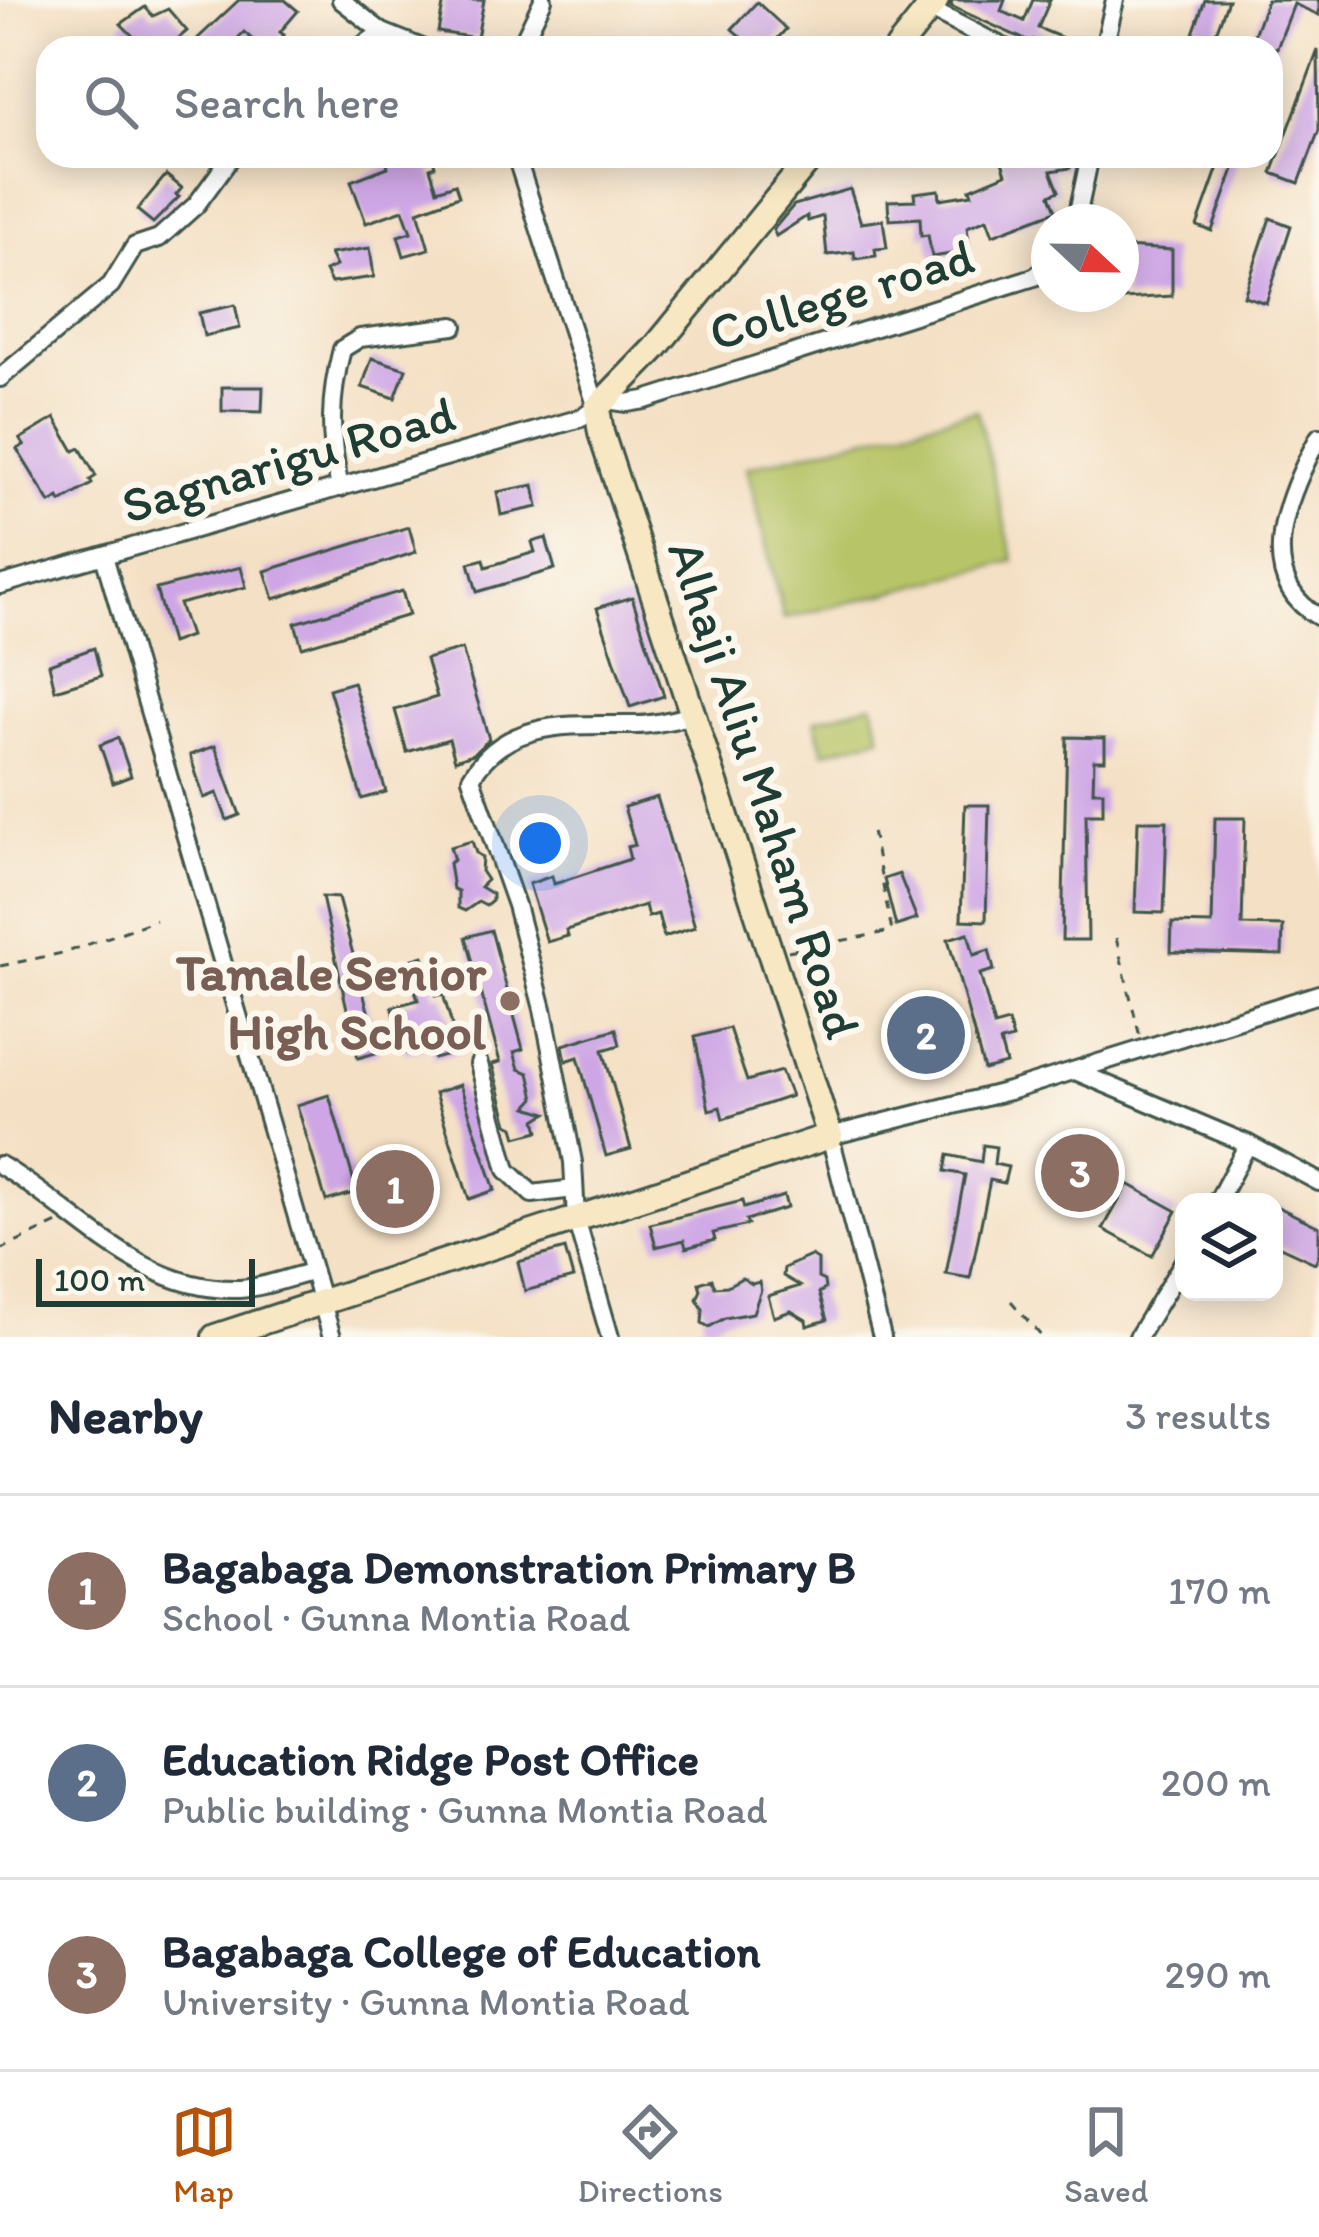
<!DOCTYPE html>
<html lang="en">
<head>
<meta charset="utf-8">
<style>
	:root { --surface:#fff; --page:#f6f6f7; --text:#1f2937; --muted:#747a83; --line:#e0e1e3; --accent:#b45309 }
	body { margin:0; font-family:Itim,sans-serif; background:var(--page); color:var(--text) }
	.controls { position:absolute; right:36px; bottom:36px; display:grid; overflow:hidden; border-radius:24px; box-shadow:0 6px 30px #0003 }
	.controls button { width:108px; height:108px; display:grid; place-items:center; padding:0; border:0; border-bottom:3px solid var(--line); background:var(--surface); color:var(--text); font:60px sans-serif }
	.compass { position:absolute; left:1031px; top:204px; width:108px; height:108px; border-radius:50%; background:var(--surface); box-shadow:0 6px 30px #0003; rotate:112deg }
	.scale { position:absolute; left:36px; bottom:30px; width:219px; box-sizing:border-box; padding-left:12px; border:6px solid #1f3d34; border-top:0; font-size:33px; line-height:42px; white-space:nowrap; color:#1f3d34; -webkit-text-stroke:9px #fbf7ec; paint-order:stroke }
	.you { position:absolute; left:540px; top:843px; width:42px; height:42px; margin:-30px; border:9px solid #fff; border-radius:50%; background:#1a73e8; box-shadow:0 0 0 18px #1a73e833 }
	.badge { display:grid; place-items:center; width:78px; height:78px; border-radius:50%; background:var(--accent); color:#fff; font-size:39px; font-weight:700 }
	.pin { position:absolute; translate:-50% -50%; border:6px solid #fff; box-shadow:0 3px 12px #0006 }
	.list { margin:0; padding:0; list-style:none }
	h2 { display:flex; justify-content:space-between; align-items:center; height:156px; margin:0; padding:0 48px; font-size:51px }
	h2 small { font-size:39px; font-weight:400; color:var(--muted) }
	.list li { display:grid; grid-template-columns:78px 1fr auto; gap:36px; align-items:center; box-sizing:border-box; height:192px; padding:0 48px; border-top:3px solid var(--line) }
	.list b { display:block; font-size:45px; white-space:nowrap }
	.list p { margin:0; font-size:39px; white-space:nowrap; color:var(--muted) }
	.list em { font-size:39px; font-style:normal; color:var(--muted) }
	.icon { flex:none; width:66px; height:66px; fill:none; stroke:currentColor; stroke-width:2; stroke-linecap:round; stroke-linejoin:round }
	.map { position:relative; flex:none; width:1319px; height:1337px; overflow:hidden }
	.search { position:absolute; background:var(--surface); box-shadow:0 6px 30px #0003; left:36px; right:36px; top:36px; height:132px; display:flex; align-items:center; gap:30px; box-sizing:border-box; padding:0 42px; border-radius:36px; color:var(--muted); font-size:45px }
	.sheet { height:732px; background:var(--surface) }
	nav { display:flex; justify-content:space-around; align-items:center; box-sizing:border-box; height:168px; border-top:3px solid var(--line); background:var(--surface); font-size:33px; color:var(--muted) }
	nav a { display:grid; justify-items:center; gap:6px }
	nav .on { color:var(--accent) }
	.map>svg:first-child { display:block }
	.green { fill:#b7c467; stroke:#6b804e; stroke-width:3 }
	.building { fill:#cea6e5 }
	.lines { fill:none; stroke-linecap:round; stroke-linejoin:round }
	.street-casing { stroke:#3f554a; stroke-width:22 }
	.secondary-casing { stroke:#3f554a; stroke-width:30 }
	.path { stroke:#3f554a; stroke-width:3; stroke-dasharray:9 9; stroke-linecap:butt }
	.street { stroke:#fff; stroke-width:16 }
	.secondary { stroke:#f7e8c3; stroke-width:24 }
	.education-dot { fill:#8d6e63; stroke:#fbf7ec; stroke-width:4.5 }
	.labels { text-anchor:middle; stroke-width:12; stroke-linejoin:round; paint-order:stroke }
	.street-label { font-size:51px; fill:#1f3d34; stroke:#fbf7ec }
	.education-label { font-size:51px; font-weight:bold; fill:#785e54; stroke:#fbf7ec; text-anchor:end }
</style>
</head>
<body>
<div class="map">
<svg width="1319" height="1337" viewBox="0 0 1319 1337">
	<rect width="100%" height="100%" fill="#fbf7ec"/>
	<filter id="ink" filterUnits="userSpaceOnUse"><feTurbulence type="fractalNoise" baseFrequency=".00833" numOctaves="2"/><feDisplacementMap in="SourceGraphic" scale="24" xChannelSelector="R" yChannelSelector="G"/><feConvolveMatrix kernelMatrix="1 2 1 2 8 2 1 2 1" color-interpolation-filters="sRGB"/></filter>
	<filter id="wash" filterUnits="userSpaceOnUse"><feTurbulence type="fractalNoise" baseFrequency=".004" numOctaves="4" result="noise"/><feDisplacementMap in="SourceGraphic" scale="48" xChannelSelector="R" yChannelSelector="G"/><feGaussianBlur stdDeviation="2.7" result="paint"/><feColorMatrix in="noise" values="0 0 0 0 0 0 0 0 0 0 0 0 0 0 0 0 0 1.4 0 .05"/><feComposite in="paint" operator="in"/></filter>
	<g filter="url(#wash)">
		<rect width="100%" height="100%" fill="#f4e0c4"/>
		<!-- green -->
		<g class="green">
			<path d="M977 410 1014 561 784 619 747 467Z"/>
			<path d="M873 704 881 737 824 752 815 720Z"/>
		</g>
		<g id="blocks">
			<!-- building -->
			<g class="building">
				<path d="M239 0H285L298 11 280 32 284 35 273 48H262L244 32 228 48H203L195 41Z"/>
				<path d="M444 0H484L477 38 438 32Z"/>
				<path d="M952 0H1005L1001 11 1024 21 1033 0H1050L1038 28 1087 48H1053L1033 40 1032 43 951 6Z"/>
				<path d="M1205 0H1228L1211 46 1191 39Z"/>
				<path d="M1267 0H1319V15L1294 4 1277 48H1249Z"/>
				<path d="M757 2 786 29 769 48H743L736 42 741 37 732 29Z"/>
				<path d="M145 7 153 16 168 9 187 31 167 48 139 42 121 24Z"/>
				<path d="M1318 50 1319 130 1299 183 1272 173Z"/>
				<path d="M404 156H432L435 166 430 168 437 190 455 184 459 196 418 211 429 249 404 256 398 236 411 232 403 210 366 223 351 181 388 167 387 162Z"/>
				<path d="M1000 156H1068L1070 168 1051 171 1059 191 1050 195 1056 211 993 235 987 219 967 227 970 251 932 257 928 235 921 236 920 218 889 220 888 201 915 200 914 193 939 190 940 199 972 194 970 189 1006 174Z"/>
				<path d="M1222 156 1237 161 1212 231 1197 226Z"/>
				<path d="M166 175 182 188 176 195 179 197 153 223 137 210Z"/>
				<path d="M850 189 861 223 883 220 887 248 875 249 876 256 855 259 854 252 827 255 823 216 808 221 807 216 776 236 773 230 794 205Z"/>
				<path d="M1270 218 1291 226 1266 303 1244 296Z"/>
				<path d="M1124 247 1172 250V296L1124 299V282H1121Z"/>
				<path d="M370 248 374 277 331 283 325 271 336 266 330 254Z"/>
				<path d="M235 305 240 328 204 336 199 313Z"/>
				<path d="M372 358 406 369 395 398 362 387Z"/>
				<path d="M222 387H263L262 412 222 411Z"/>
				<path d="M55 418 74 451 80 448 96 476 90 480 92 484 61 502 59 498 50 503 17 449 24 445 20 439Z"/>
				<path d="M534 485 538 507 501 515 497 492Z"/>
				<path d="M409 527 416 552 274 599 265 571Z"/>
				<path d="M546 538 555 569 477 592 469 563 484 559 486 567 535 552 532 542Z"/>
				<path d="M241 567 246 587 179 604 190 636 171 643 156 589Z"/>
				<path d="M402 591 409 615 302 647 295 623Z"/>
				<path d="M632 597 664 696 630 707 597 608Z"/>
				<path d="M94 648 101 676 55 690 49 664Z"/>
				<path d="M462 649 489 739 473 754 455 760 449 739 407 752 395 710 437 697 426 659Z"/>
				<path d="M353 682 386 792 362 799 329 689Z"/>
				<path d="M1067 737 1105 738V760H1094L1093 791H1103V814H1086L1088 940H1062Z"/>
				<path d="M118 738 131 776 113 783 100 745Z"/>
				<path d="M215 746 240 815 227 820 217 793 204 798 190 755Z"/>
				<path d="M657 797 695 927 664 937 658 914 648 917 645 905 566 930 568 936 547 942 529 884 552 876 554 884 630 859 627 847 635 845 624 807Z"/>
				<path d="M965 805H989L986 921 961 920Z"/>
				<path d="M1215 818H1245L1242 925 1283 926 1282 955 1171 952 1172 923 1212 924Z"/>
				<path d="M1138 821H1167L1164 913 1135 912Z"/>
				<path d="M472 841 476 853 482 857 481 871 487 880 480 887 492 894V901L486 906 478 902 465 911 458 908V891L453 889 449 863 454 860 450 847Z"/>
				<path d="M899 874 917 919 896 926 884 879Z"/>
				<path d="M322 897 338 898 379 1052 358 1058Z"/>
				<path d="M491 930 523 1049 514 1052 519 1069 529 1073 535 1098 527 1107 547 1113 536 1120 539 1131 517 1137 514 1127 508 1124 492 1064 500 1062 466 937Z"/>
				<path d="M968 933 974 955 989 950 994 970 980 974 994 1026 1008 1022 1013 1039 1000 1042 1006 1064 984 1070 948 939Z"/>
				<path d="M423 956 436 996 443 994 460 1052 434 1059 430 1046 405 1053 392 1007 418 1000 407 961Z"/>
				<path d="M729 1028 747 1081 781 1071 791 1096 723 1119 720 1107 709 1110 695 1037Z"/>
				<path d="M616 1029 620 1045 603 1050 631 1149 606 1156 578 1057 566 1061 563 1045Z"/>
				<path d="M460 1085 495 1190 469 1199 435 1093Z"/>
				<path d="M329 1095 357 1192 326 1201 297 1105Z"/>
				<path d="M983 1145 996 1147 994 1164 1008 1167 1004 1183 990 1180 970 1278 946 1274 965 1175 945 1171 948 1155 981 1162Z"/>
				<path d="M1128 1184 1177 1211 1152 1256 1103 1229Z"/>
				<path d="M784 1196 787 1208 746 1220 748 1225 713 1233 715 1240 686 1248 684 1240 656 1247 650 1224 742 1201 744 1208Z"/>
				<path d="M1274 1205 1319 1227V1254L1315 1263 1274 1244Z"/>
				<path d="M565 1249 573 1278 525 1291 518 1262Z"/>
				<path d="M811 1256 818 1260V1278L824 1281 825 1289 819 1293 827 1320 807 1326 806 1320 791 1311 774 1317 768 1296 800 1286 783 1276 784 1268Z"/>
				<path d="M742 1278 752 1284 759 1282 761 1290 753 1313 725 1318 709 1327 702 1323 703 1309 697 1299 701 1290 699 1283 712 1279 715 1287 727 1286Z"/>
			</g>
		</g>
	</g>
	<g filter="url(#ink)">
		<use href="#blocks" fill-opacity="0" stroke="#3f554a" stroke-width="3"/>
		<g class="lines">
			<!-- street casing -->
			<g class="street-casing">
				<g id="street">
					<path d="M341 0 382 32 422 48"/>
					<path d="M929 9 1005 48"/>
					<path d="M359 48 382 32"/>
					<path d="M520 48 543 0"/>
					<path d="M1104 48 1115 0"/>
					<path d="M1076 222 1090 156"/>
					<path d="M0 378 111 285 135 246 159 238 196 205 232 156"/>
					<path d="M607 400 627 403 645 400 1034 277 1049 266"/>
					<path d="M1319 437C1290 490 1250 578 1319 617"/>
					<path d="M340 488C329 438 329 398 342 349L360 338 454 326"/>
					<path d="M104 556 332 1337"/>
					<path d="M0 585 581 418 597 408 516 156"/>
					<path d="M479 1064 507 1170 532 1194 574 1189"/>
					<path d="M1075 1071 1248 1144 1319 1182"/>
					<path d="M0 1165C78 1211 140 1292 239 1289 263 1288 289 1277 312 1272"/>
					<path d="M1217 1202 1248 1144"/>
					<path d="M610 1337 576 1219 573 1162 543 1009 516 905 471 778C507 716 577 726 637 725 656 725 675 719 694 715"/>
					<path d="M882 1337 830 1136 1009 1091 1319 994"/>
					<path d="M1138 1337 1184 1261"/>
				</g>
			</g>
			<!-- secondary casing -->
			<g class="secondary-casing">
				<g id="secondary">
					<path d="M898 48 936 0"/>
					<path d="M215 1337 830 1136 601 433 597 408 655 348 812 156"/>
				</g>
			</g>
			<!-- path -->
			<g class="path">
				<path d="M1116 938 1140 1037"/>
				<path d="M788 951 892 931 872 831"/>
				<path d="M0 966 67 952 156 920"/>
				<path d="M0 1250 58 1223"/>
				<path d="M1011 1301 1042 1337"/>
			</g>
			<!-- street -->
			<use href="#street" class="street"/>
			<!-- secondary -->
			<use href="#secondary" class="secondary"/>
		</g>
	</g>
	<!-- markers -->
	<circle class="education-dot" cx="510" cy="1001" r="12"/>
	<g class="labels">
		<!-- street labels -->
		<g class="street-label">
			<text transform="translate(841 294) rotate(-17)" y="18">College road</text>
			<text transform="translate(288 459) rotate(-16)" y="18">Sagnarigu Road</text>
			<text transform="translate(765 789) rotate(72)" y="18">Alhaji Aliu Maham Road</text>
		</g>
		<!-- education labels -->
		<g class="education-label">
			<text x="486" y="990">Tamale Senior<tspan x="486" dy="59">High School</tspan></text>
		</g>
	</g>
</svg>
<div class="controls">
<button><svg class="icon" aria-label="layers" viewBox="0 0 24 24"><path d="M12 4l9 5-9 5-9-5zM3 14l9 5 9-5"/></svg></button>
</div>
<svg class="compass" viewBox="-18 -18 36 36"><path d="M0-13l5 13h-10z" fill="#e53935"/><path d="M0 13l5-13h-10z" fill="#747a83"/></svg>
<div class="scale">100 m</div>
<div class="you"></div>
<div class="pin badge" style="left:395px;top:1189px;background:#8d6e63">1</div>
<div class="pin badge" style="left:926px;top:1035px;background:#5c6f8a">2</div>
<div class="pin badge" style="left:1080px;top:1173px;background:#8d6e63">3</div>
<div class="search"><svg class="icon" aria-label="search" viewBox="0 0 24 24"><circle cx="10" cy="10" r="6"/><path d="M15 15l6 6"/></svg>Search here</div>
</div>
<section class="sheet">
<h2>Nearby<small>3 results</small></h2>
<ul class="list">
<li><span class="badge" style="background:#8d6e63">1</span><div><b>Bagabaga Demonstration Primary B</b><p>School · Gunna Montia Road</p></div><em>170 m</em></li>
<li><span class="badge" style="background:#5c6f8a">2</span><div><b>Education Ridge Post Office</b><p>Public building · Gunna Montia Road</p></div><em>200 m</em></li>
<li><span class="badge" style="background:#8d6e63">3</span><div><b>Bagabaga College of Education</b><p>University · Gunna Montia Road</p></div><em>290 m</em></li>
</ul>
</section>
<nav>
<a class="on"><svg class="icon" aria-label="map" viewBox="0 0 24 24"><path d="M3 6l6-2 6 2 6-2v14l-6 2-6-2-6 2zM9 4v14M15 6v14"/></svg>Map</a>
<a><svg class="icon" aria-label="directions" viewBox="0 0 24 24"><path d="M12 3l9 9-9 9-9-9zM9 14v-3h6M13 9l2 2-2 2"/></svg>Directions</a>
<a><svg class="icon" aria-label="saved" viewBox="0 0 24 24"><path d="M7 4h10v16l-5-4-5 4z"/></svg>Saved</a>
</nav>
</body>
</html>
